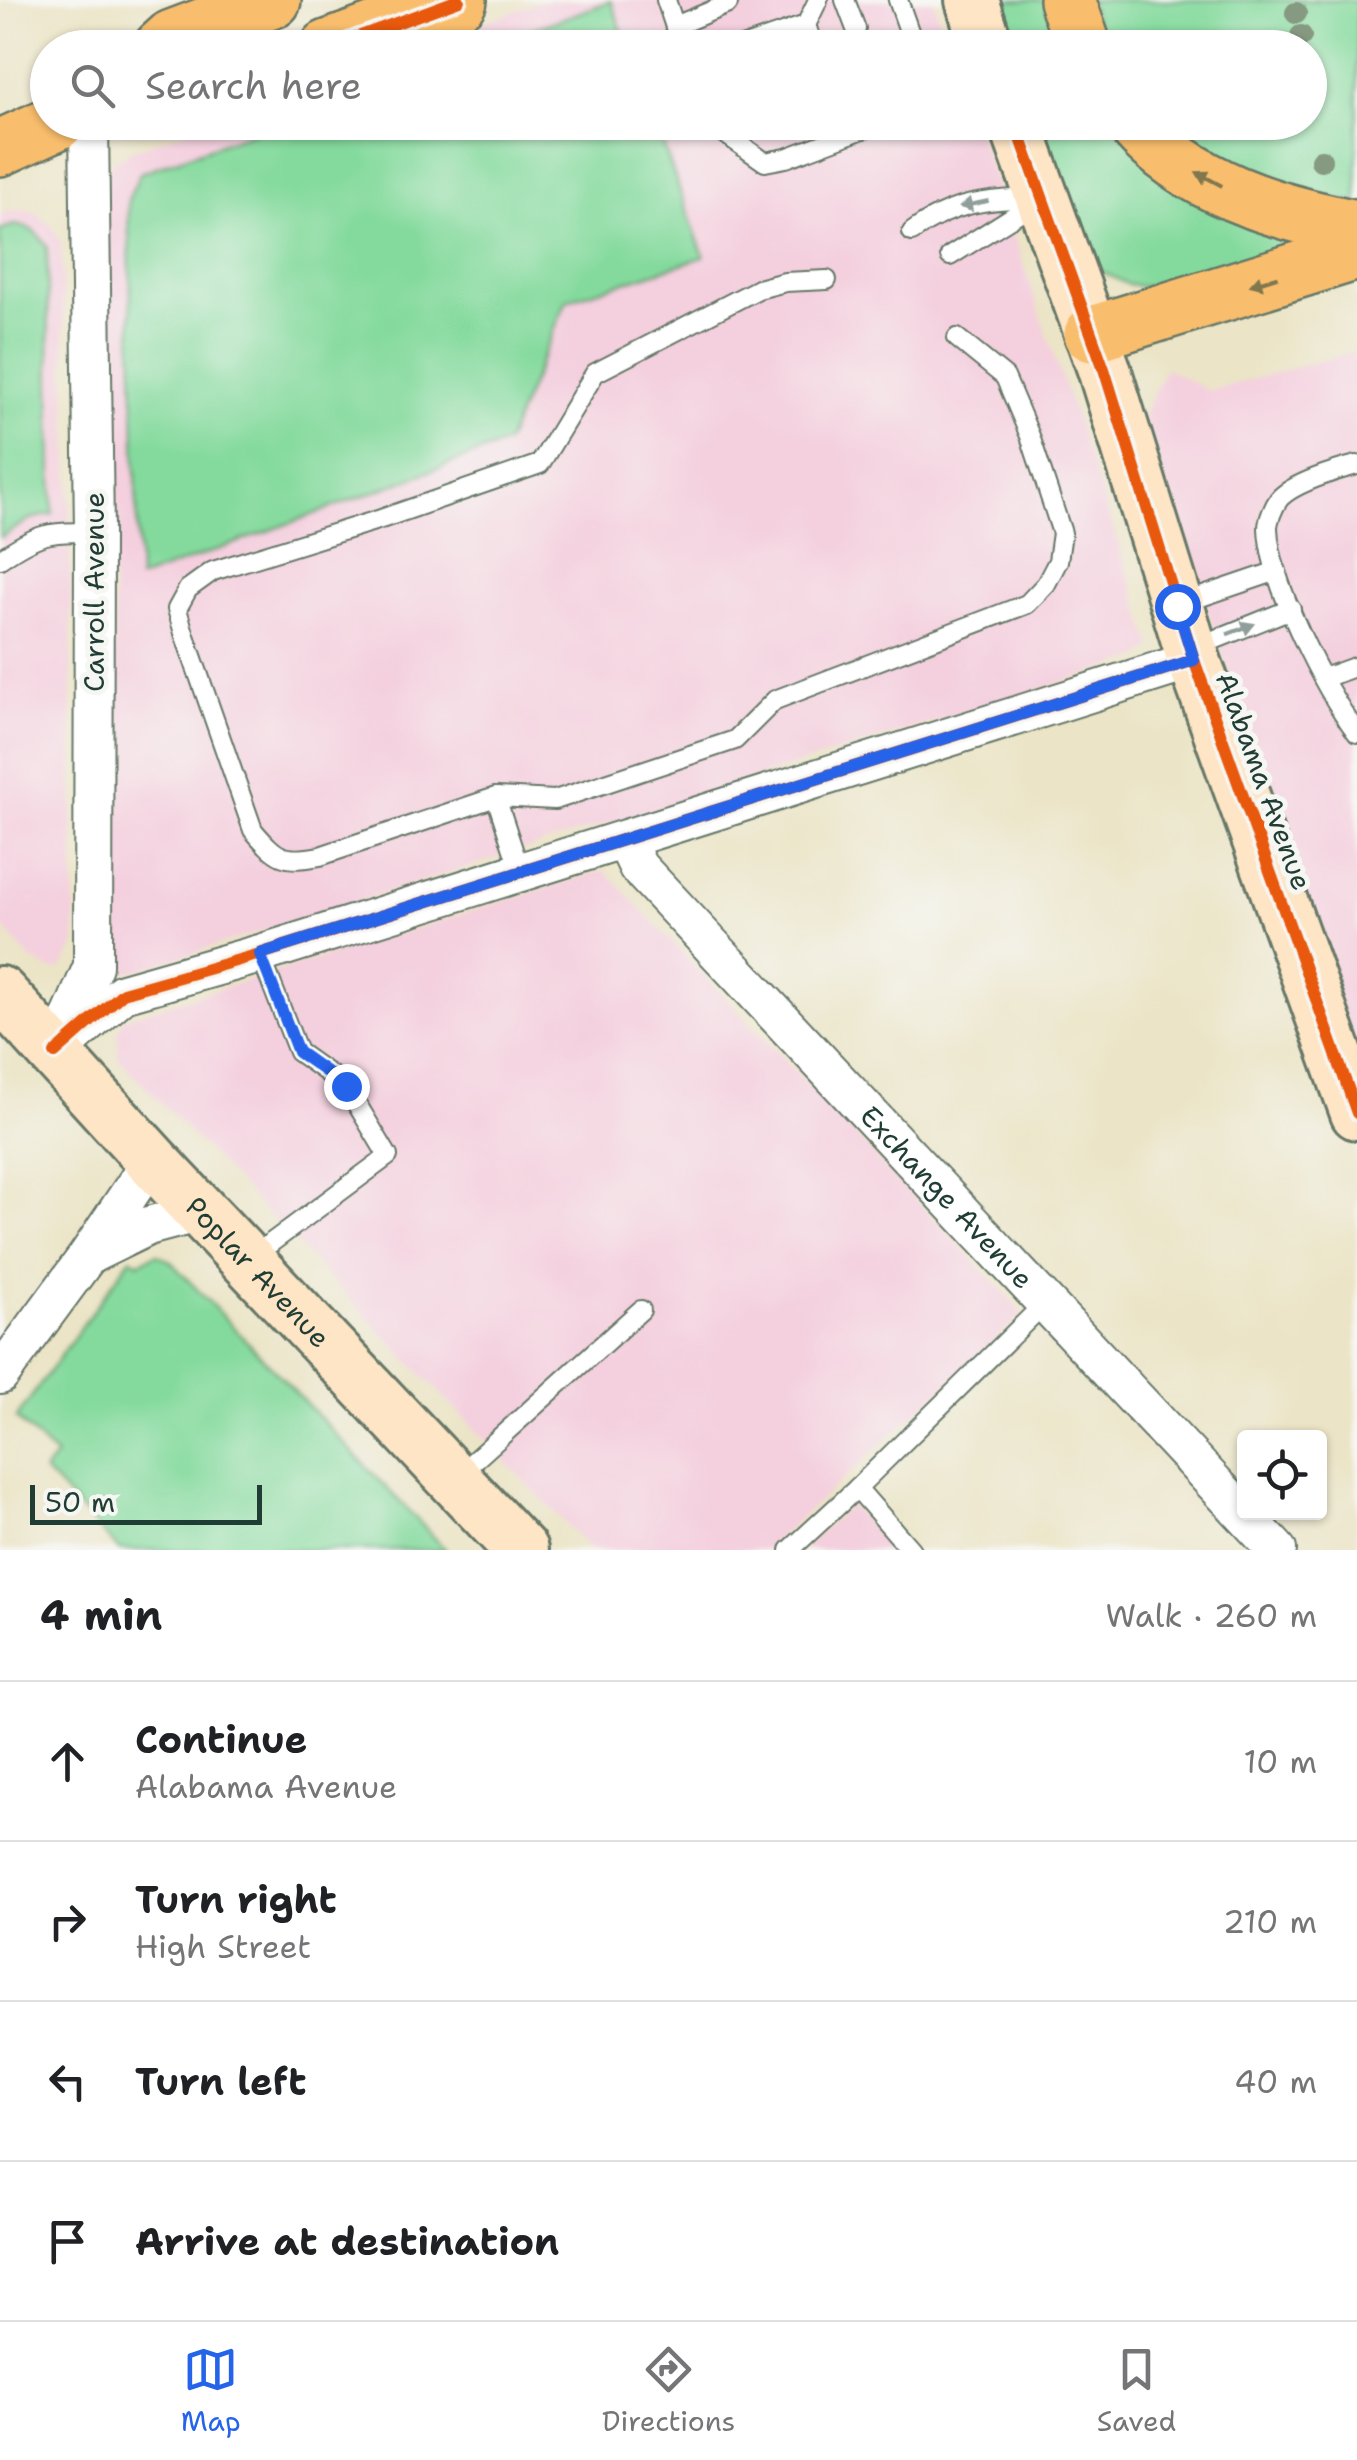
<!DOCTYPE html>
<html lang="en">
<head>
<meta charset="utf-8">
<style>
	:root { --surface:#fff; --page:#f6f6f6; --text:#202124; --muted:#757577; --line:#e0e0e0; --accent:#2563eb }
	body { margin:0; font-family:"Shantell Sans",sans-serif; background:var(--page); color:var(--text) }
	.controls { position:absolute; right:30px; bottom:30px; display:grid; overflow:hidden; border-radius:10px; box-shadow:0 2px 8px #0004 }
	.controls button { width:90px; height:90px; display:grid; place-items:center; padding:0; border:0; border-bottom:2px solid var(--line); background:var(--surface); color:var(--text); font:50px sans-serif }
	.scale { position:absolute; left:30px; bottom:25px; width:232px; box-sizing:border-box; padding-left:10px; border:5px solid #1f3d34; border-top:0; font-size:28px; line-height:35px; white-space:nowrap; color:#1f3d34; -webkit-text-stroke:8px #f6f6f2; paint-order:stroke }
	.stop { position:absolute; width:30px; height:30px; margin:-22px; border:8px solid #2563eb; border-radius:50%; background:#fff }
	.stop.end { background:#2563eb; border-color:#fff; box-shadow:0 2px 10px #0008 }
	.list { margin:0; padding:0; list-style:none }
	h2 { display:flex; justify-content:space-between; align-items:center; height:130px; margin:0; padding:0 40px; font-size:42px }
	h2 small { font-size:32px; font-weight:400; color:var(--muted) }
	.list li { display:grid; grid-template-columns:65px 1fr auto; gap:30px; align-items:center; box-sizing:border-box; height:160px; padding:0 40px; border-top:2px solid var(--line) }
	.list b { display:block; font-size:38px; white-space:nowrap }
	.list p { margin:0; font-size:32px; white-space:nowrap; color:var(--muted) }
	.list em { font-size:32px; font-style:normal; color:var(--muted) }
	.icon { flex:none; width:55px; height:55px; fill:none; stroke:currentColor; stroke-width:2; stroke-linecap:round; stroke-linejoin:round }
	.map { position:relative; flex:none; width:1357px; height:1550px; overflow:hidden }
	.search { position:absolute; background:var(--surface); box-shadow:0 2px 8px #0004; left:30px; right:30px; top:30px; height:110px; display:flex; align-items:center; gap:25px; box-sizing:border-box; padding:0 35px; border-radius:55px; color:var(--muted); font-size:38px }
	.sheet { height:770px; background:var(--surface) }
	nav { display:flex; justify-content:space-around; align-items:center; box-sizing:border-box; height:140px; border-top:2px solid var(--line); background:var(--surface); font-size:28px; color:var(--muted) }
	nav a { display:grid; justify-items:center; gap:5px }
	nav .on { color:var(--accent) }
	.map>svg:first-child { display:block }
	.built { fill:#f4cfde }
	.green { fill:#84da9d; stroke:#528c68; stroke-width:2.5 }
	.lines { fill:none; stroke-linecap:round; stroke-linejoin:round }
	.lane-casing { stroke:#667767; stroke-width:22 }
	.street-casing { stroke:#667767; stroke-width:42 }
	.secondary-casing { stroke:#667767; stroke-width:58 }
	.primary-casing { stroke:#667767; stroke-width:60 }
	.highway-casing { stroke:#667767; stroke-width:60 }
	.lane { stroke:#fff; stroke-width:18 }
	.street { stroke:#fff; stroke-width:38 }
	.secondary { stroke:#fde5c5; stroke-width:52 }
	.primary { stroke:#f9be6d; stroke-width:55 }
	.highway { stroke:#f9be6d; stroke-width:55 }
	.cycleway-casing { stroke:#f6f6f2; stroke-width:19 }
	.cycleway { stroke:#e8590c; stroke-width:12 }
	.tree { fill:#869981 }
	.oneway { fill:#81774e }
	.oneway2 { fill:#8f9e9a }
	.route { stroke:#2563eb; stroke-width:12 }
	.labels { text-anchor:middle; stroke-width:10; stroke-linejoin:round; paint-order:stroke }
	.street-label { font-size:28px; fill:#1f3d34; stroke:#f6f6f2 }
</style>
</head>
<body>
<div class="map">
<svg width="1357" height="1550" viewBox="0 0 1357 1550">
	<rect width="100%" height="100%" fill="#f6f6f2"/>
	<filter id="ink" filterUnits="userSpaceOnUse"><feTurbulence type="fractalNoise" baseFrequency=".01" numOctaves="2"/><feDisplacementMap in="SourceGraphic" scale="20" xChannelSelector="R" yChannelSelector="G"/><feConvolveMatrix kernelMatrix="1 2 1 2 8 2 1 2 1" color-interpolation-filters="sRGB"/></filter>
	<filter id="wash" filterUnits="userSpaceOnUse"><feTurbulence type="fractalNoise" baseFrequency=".0048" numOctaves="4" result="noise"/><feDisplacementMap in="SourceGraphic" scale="40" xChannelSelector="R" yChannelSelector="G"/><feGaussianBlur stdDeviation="2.25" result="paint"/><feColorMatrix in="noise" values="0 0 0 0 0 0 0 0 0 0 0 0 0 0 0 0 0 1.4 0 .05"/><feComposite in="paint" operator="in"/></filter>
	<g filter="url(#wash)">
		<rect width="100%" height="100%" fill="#ebe4c6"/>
		<!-- built -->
		<g class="built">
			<path d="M545 0H933L949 47 414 48Z"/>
			<path d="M208 123H975L1153 647 1140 658 135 971 118 972 114 966V629L105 180 111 164 133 150Z"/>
			<path d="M13 210 33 211 52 226 61 243 69 462 75 944 62 969 51 970 30 959 0 923V215Z"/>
			<path d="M1357 351V1056L1143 417 1165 368 1209 391Z"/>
			<path d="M604 870 1016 1305 1022 1316 765 1550H591L118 1058V1030L125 1018Z"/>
			<path d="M850 1505 891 1550H801Z"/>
		</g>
		<!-- green -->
		<g class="green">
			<path d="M991 0H1050L1061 47H1005Z"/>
			<path d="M1089 0H1357V204L1252 178 1167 123 1310 122V48L1103 47Z"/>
			<path d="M611 1 628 47H483Z"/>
			<path d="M278 123H655L704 257 567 300 506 443 139 579 128 200 140 173Z"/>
			<path d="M1031 123H1115L1288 235 1292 250 1151 288 1129 285 1101 271 1083 254Z"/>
			<path d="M14 225C31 227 38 232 47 247L53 514 30 519 0 538V230Z"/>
			<path d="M157 1254 170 1261 446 1550H119L44 1471 56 1456 16 1418 131 1258 138 1263Z"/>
		</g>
	</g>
	<g filter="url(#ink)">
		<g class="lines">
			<!-- lane casing -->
			<g class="lane-casing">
				<g id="lane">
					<path d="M666 0 682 48"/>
					<path d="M845 0 856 29"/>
					<path d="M898 0 915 48"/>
					<path d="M806 25 814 48"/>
					<path d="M675 26 728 4"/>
					<path d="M739 48 806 25 818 0"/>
					<path d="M708 122 765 162 786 158 882 122"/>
					<path d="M912 232C954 201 987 200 1037 198"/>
					<path d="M950 256 1039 200"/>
					<path d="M827 280 785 282 758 289 595 373 540 464 381 519 213 571 188 589 177 609 184 633 253 830C277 858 283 863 320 856L496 797 555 800 735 740 775 700 1027 604 1046 584 1058 561 1062 533 1030 436 1005 377 957 338"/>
					<path d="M1357 465C1337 470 1293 483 1279 499 1274 506 1268 520 1268 528 1270 584 1324 688 1357 733"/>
					<path d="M0 559C36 534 50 530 94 533"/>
					<path d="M1183 603 1277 571"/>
					<path d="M1196 647 1291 609"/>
					<path d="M1324 678 1357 666"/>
					<path d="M496 797 520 871"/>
					<path d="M252 1257 388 1156 346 1086 298 1052 260 954"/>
					<path d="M457 1476 641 1310"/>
					<path d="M857 1488 1047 1301"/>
					<path d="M790 1550 857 1488 911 1550"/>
				</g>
			</g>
			<!-- street casing -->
			<g class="street-casing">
				<g id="street">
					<path id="s1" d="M625 840 638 867 1277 1550"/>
					<path d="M60 1042 93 966 94 533 89 122"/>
					<path d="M55 1053 123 993 260 954 1194 660"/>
					<path d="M93 1253 148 1226 201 1212"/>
					<path d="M0 1375 87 1257 152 1160"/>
				</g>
			</g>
			<!-- secondary casing -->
			<g class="secondary-casing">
				<g id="secondary">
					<path d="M972 0 987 48"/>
					<path d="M1015 122 1104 369 1194 660 1357 1113"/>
					<path id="s2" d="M0 993 152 1160 521 1550"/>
				</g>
			</g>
			<!-- primary casing -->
			<g class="primary-casing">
				<g id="primary">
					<path d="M161 48 172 38 273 0"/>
					<path d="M328 48 459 0"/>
					<path d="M0 148 57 122"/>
				</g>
			</g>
			<!-- highway casing -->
			<g class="highway-casing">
				<g id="highway">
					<path d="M1067 0 1084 48"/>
					<path d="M1133 122C1188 187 1277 213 1357 228"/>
					<path d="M1092 334 1357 252"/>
				</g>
			</g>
			<!-- lane -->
			<use href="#lane" class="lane"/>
			<!-- street -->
			<use href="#street" class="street"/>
			<!-- secondary -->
			<use href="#secondary" class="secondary"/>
			<!-- primary -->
			<use href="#primary" class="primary"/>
			<!-- highway -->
			<use href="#highway" class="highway"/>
			<!-- cycleway casing -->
			<g class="cycleway-casing">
				<g id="cycleway">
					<path d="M328 48 459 0"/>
					<path d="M1015 122 1104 369 1194 660 1357 1113"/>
					<path d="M55 1053 123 993 260 954 1194 660"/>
				</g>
			</g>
			<!-- cycleway -->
			<use href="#cycleway" class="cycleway"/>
		</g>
		<!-- trees -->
		<g class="tree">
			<circle cx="1296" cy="13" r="11"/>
			<circle cx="1301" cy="36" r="11"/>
			<circle cx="1321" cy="160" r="11"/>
		</g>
		<!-- one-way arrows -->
		<defs><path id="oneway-solid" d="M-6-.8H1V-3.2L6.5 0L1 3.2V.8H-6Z" transform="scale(2.5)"/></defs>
		<g class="oneway">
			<use href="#oneway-solid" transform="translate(1209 179) rotate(-152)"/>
			<use href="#oneway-solid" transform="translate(1264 281) rotate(163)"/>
		</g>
		<g class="oneway2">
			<use href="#oneway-solid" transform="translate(974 204) rotate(168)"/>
			<use href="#oneway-solid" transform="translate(1241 629) rotate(-21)"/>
		</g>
	</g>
	<g class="lines" filter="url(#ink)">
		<!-- route -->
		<path class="route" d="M346 1086 298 1052 260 954 1194 660 1177 606"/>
	</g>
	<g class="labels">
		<!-- street labels -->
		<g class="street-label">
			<text transform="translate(94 592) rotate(-90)" y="10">Carroll Avenue</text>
			<text transform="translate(1264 781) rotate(70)" y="10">Alabama Avenue</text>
			<text dy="10" stroke="none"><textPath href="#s1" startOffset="482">Exchange Avenue</textPath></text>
			<text dy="10" stroke="none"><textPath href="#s2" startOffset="380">Poplar Avenue</textPath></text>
		</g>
	</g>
</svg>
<div class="controls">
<button><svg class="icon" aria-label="locate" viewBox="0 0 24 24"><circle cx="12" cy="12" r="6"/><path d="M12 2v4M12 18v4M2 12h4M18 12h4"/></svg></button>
</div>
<div class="scale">50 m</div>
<div class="stop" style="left:1177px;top:606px"></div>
<div class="stop end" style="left:346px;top:1086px"></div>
<div class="search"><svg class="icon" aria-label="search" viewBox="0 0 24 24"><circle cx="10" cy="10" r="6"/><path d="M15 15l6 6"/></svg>Search here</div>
</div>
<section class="sheet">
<h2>4 min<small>Walk · 260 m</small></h2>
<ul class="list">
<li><svg class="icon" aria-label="ahead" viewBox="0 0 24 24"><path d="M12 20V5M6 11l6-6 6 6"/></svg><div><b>Continue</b><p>Alabama Avenue</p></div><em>10 m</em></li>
<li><svg class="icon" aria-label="right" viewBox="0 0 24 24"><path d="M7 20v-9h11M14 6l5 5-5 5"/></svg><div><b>Turn right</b><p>High Street</p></div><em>210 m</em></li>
<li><svg class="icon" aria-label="left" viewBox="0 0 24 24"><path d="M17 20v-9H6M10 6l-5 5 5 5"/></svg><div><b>Turn left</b></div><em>40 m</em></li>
<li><svg class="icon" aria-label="arrive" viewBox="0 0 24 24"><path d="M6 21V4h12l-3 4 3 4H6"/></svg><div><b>Arrive at destination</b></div></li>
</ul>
</section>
<nav>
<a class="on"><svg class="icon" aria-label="map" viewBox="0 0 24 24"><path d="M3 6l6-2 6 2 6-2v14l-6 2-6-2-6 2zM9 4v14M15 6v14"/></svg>Map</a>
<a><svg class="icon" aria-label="directions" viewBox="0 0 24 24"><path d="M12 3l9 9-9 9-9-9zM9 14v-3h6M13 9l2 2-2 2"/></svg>Directions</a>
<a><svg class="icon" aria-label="saved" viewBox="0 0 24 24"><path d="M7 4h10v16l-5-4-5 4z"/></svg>Saved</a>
</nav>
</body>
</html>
